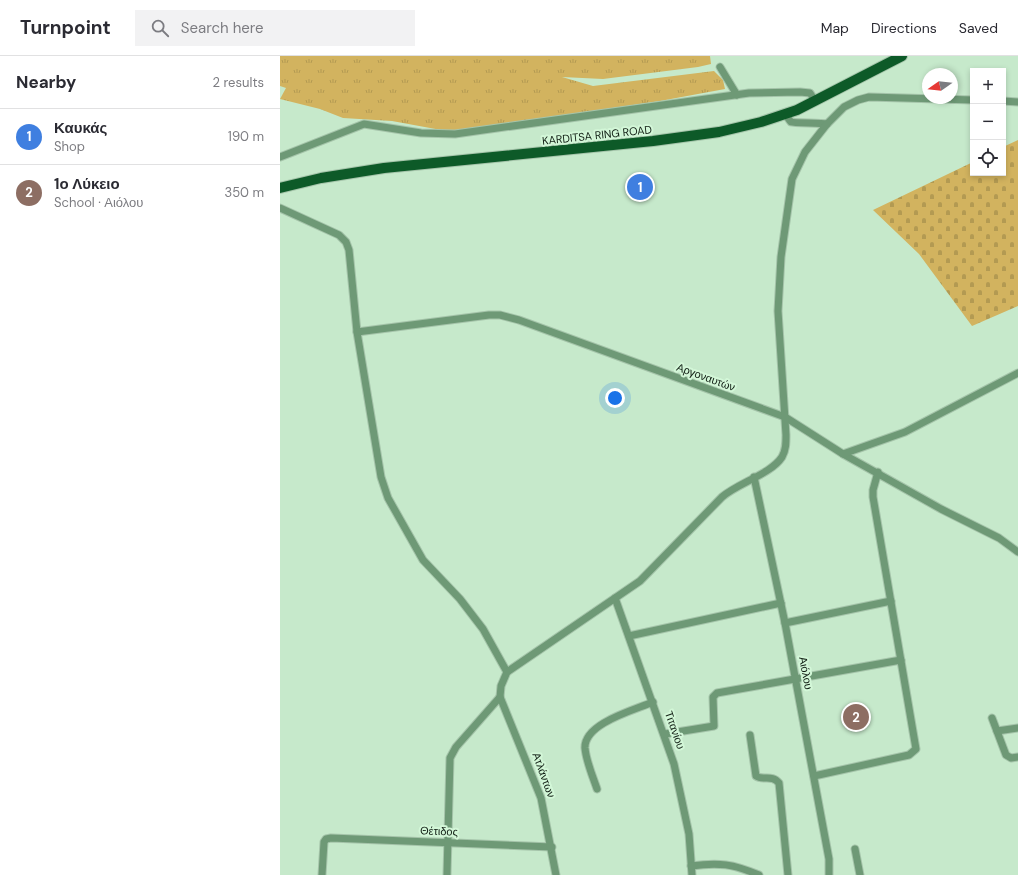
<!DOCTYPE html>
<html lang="en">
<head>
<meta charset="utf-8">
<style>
	:root { --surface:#fff; --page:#f2f2f3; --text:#2b2b33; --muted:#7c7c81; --line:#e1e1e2; --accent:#a73fa2 }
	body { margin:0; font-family:"DM Sans",sans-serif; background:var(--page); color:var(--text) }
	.controls { position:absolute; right:12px; top:12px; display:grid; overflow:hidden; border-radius:0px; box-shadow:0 2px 6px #0003 }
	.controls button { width:36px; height:36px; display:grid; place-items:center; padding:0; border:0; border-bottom:1px solid var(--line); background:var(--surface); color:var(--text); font:20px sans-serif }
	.compass { position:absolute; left:642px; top:12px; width:36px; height:36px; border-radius:50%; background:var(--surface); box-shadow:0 2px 6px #0003; rotate:256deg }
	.you { position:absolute; left:335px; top:342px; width:14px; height:14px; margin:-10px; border:3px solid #fff; border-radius:50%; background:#1a73e8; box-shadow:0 0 0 6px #1a73e833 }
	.badge { display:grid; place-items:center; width:26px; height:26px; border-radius:50%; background:var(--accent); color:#fff; font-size:13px; font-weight:700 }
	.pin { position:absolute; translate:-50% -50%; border:2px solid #fff; box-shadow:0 1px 4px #0006 }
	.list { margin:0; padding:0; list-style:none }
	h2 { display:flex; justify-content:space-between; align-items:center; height:52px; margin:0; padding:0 16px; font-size:17px }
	h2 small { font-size:13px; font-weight:400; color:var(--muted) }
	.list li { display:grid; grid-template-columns:26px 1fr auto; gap:12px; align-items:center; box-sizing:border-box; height:56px; padding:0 16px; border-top:1px solid var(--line) }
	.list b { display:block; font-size:15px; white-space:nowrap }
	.list p { margin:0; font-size:13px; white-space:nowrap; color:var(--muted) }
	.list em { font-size:13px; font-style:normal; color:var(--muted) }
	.icon { flex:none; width:22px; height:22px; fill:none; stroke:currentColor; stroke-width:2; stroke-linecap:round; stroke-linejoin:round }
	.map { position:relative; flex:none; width:738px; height:819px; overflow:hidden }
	header { display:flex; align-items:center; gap:24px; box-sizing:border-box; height:56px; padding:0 20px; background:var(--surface); border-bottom:1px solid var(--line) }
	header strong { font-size:19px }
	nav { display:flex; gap:22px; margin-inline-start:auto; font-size:14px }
	.search { width:280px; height:36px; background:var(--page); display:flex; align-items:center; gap:10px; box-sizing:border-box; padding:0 14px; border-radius:0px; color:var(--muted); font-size:15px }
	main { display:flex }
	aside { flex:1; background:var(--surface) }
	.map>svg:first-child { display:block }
	.grass { fill:url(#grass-tufts) }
	.cemetery { fill:url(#cemetery-stones) }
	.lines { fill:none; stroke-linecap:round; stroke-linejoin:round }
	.street-casing { stroke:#a5c4aa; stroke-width:9 }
	.primary-casing { stroke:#a5c4aa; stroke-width:12 }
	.street { stroke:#6e9976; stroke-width:7 }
	.primary { stroke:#0d5a28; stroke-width:10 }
	.labels { text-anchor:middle; stroke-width:4; stroke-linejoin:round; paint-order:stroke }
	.street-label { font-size:11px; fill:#101d13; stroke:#d3f7d8 }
</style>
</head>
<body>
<header>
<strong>Turnpoint</strong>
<div class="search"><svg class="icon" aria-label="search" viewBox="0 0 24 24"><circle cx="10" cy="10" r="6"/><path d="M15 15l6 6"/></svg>Search here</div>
<nav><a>Map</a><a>Directions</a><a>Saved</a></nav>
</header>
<main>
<aside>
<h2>Nearby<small>2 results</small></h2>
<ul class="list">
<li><span class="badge" style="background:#3f7fe0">1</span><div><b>Καυκάς</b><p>Shop</p></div><em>190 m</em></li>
<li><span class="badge" style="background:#8d6e63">2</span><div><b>1ο Λύκειο</b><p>School · Αιόλου</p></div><em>350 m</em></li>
</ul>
</aside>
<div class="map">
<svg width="738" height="819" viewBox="0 0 738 819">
	<defs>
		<pattern id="grass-tufts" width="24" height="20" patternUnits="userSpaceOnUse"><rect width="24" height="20" fill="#d2b35f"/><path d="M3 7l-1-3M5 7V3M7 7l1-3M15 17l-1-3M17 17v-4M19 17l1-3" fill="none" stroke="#b39a52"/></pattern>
		<pattern id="cemetery-stones" width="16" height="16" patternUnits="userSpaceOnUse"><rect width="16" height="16" fill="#d2b35f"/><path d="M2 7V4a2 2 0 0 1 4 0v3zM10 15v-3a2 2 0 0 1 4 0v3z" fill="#b39a52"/></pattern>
	</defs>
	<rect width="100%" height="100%" fill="#c6e9cb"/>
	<!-- grass -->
	<path class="grass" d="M0 0H430L431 8 418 11 323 23 282 21 313 30 434 15 443 24 445 33 380 45 185 74H161L112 65 63 62 40 53 0 43 6 32 0 30Z"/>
	<!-- cemetery -->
	<path class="cemetery" d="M738 84V250L692 270 639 198 593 154 693 106V117H723V91Z"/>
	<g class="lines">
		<!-- street casing -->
		<g class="street-casing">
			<g id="street">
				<path d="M440 11 457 39"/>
				<path d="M723 45 738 46"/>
				<path d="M505 58C507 60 509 64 511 66 514 67 540 67 547 68"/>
				<path d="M0 101 84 68 141 77 175 78 469 37 520 36 530 37 535 45"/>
				<path d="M0 152 59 179 66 186 69 194 77 276 101 421 108 442 143 504 180 543 203 573 227 616"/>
				<path d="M77 276 209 259H220L239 264 505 361 563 398 661 453 719 482 738 496"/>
				<path d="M563 398 625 376 738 317"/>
				<path d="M474 421 505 567 549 803V819"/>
				<path d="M335 542 394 708 409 778 412 819"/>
				<path d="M505 567 611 545"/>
				<path d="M349 580 501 547"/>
				<path d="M712 662 726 699 731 702 738 701"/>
				<path d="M717 675 738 672"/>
				<path d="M385 678 434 670 433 641 437 637 621 604"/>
				<path d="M470 679 476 720C483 725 492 718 499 727L508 819"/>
				<path d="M534 720 629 699 636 693 593 441V434L598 416"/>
				<path d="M317 733C313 721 306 705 305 692 304 667 355 654 373 646"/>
				<path d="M575 793 580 819"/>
				<path d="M411 810C439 806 453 808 479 819"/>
				<path d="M42 819 44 786 46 783 51 782 272 791"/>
				<path d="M167 819 170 702 176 691 220 641"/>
				<path d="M276 819 261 742 220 641 221 630 227 616 360 525 442 441C458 427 491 418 502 401 506 394 506 387 506 379L498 255 501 201 512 123 525 96 547 68 564 51 578 44 589 41 693 44"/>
			</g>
		</g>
		<!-- primary casing -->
		<g class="primary-casing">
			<path id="primary" d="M0 132 41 122 104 112 373 85 439 76 481 66 517 54 622 0"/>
		</g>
		<!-- street -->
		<use href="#street" class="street"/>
		<!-- primary -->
		<use href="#primary" class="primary"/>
	</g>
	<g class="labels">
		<!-- street labels -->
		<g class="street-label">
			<text transform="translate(317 79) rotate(-6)" y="4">KARDITSA RING ROAD</text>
			<text transform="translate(426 321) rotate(20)" y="4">Αργοναυτών</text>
			<text transform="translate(526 617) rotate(79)" y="4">Αιόλου</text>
			<text transform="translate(395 674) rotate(71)" y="4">Τιτανίου</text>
			<text transform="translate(264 719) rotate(70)" y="4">Ατλάντων</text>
			<text transform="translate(159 775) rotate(2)" y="4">Θέτιδος</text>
		</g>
	</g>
</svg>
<div class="controls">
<button>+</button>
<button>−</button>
<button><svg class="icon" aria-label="locate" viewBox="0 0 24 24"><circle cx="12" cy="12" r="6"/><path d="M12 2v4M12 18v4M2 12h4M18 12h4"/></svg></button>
</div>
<svg class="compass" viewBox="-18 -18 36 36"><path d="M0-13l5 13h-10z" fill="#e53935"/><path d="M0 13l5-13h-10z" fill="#7c7c81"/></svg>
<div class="you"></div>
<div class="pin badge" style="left:360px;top:131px;background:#3f7fe0">1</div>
<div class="pin badge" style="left:576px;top:661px;background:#8d6e63">2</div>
</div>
</main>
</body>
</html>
